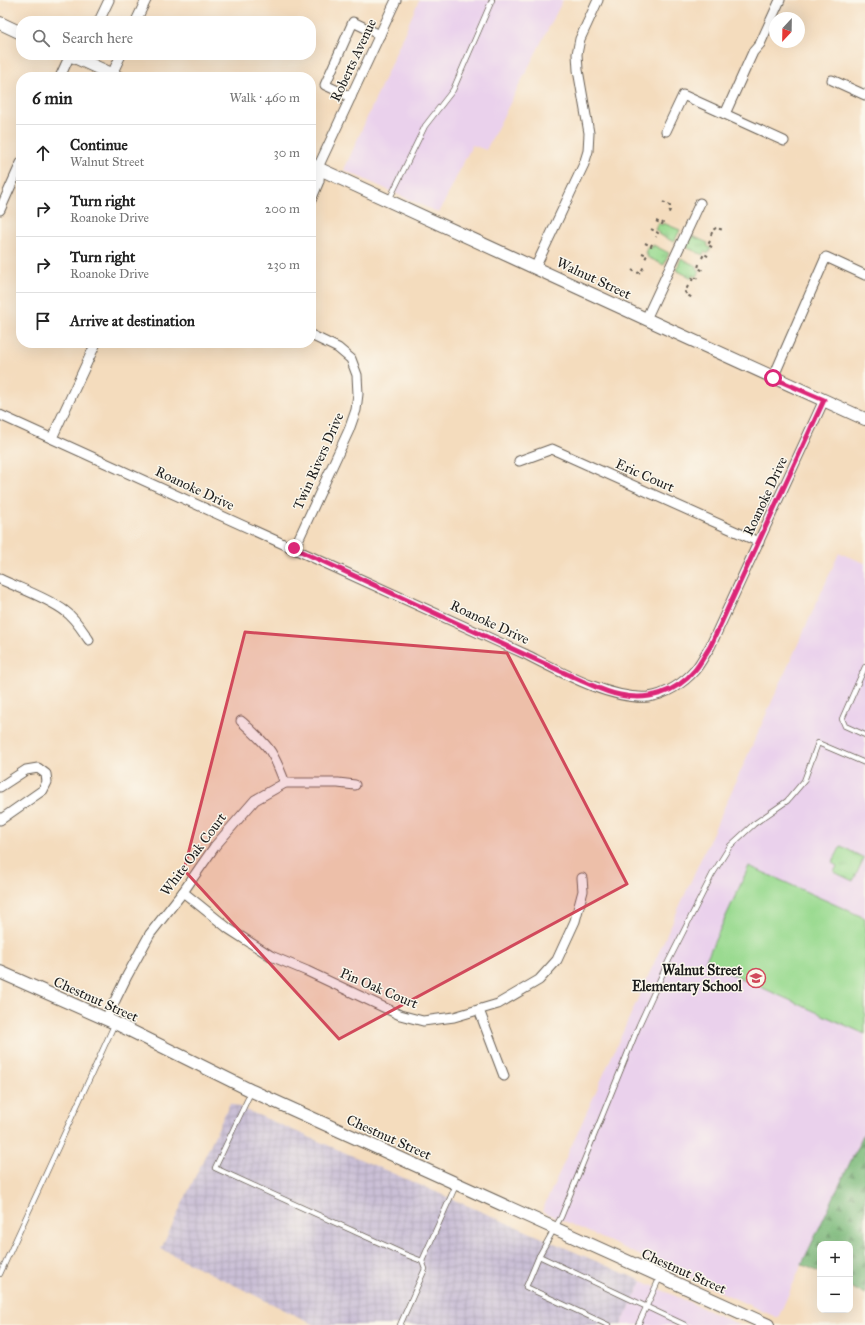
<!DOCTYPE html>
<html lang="en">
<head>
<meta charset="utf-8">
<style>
	:root { --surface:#fff; --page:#f2f2f2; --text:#222; --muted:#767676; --line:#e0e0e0 }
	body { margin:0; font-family:"IM FELL Great Primer",serif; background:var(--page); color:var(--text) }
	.controls { position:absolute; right:12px; bottom:12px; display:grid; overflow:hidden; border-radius:8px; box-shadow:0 4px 16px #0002 }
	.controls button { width:36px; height:36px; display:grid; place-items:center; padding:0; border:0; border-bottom:1px solid var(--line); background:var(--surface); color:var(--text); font:20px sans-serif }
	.compass { position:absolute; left:769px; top:12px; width:36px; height:36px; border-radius:50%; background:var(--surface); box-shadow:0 4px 16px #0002; rotate:202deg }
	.stop { position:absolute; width:12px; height:12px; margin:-9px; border:3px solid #db2777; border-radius:50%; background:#fff }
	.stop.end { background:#db2777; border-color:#fff; box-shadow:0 1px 4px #0008 }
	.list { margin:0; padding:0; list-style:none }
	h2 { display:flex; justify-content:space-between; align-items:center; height:52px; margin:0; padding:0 16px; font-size:17px }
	h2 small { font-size:13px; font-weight:400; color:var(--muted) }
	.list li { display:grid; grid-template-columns:26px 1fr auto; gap:12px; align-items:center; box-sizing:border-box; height:56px; padding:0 16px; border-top:1px solid var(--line) }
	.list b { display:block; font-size:15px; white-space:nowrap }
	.list p { margin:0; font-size:13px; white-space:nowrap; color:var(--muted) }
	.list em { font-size:13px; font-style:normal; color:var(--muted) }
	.icon { flex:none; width:22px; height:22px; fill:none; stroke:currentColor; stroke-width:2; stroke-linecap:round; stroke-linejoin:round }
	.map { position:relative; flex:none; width:865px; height:1325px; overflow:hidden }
	.search { position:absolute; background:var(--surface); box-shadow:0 4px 16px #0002; left:16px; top:16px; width:300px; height:44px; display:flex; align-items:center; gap:10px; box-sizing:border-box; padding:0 14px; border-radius:16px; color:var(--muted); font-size:15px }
	.panel { position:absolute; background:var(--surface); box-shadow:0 4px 16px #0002; left:16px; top:72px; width:300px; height:276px; border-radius:16px }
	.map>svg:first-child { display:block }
	.built { fill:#ead1ec }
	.industrial { fill:url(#industrial-grid) }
	.grass { fill:url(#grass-tufts); stroke:#5b7b56 }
	.forest { fill:url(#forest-firs); stroke:#4c6b4b }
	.garden { fill:#9ada90; stroke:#5b7b56 }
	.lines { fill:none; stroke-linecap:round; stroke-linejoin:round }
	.service-casing { stroke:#685f54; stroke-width:6 }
	.minor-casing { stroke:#685f54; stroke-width:11 }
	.tertiary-casing { stroke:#685f54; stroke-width:14 }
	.path { stroke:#685f54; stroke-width:2; stroke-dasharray:3 3; stroke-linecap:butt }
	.service { stroke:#fff; stroke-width:4.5 }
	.minor { stroke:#fff; stroke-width:9 }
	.tertiary { stroke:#fff; stroke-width:12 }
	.route { stroke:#db2777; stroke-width:5 }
	.marked { fill:#d1495b; fill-opacity:0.2; stroke:#d1495b; stroke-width:3; stroke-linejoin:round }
	.labels { text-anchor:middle; stroke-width:3; stroke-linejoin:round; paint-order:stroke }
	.street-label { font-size:14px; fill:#1c1c1c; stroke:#fbf7ec }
	.poi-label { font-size:14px; font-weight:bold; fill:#1c1c1c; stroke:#fbf7ec; text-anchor:end }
</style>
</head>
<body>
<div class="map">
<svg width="865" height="1325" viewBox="0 0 865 1325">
	<defs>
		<pattern id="industrial-grid" width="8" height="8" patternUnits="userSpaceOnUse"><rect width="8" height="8" fill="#cabfd6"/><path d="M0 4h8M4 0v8" fill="none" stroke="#ada4b7"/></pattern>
		<pattern id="grass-tufts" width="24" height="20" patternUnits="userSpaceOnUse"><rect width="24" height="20" fill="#9ada90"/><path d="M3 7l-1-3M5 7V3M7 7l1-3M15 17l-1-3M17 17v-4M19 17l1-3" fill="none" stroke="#84ba7c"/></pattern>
		<pattern id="forest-firs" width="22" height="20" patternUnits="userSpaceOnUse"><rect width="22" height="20" fill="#7bba7a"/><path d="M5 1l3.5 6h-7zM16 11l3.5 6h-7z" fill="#649663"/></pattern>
	</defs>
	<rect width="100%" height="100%" fill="#fbf7ec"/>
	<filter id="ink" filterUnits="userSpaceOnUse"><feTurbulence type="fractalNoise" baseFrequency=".025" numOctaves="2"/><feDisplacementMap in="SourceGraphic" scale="8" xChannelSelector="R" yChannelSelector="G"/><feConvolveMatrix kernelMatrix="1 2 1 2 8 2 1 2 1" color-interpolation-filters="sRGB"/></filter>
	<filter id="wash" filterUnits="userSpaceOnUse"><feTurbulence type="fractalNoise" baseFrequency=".012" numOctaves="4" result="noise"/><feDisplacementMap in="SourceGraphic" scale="16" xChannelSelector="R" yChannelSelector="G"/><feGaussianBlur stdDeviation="0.9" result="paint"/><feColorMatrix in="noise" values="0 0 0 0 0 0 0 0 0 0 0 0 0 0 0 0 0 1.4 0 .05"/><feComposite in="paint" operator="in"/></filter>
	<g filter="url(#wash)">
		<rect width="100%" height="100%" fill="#f4dcbd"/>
		<!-- built -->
		<g class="built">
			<path d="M419 0H563L486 150 472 145 439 213 344 170Z"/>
			<path d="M839 553 865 563V1131L802 1264 778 1318 542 1211Z"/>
			<path d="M642 1281 740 1325H621Z"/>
		</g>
		<!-- industrial -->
		<path class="industrial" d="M230 1103 642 1281 621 1325H315L161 1249Z"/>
		<!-- grass -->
		<g class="grass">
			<path d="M658 223 662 225 663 223 680 230 674 242 658 234 659 232 655 230Z"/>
			<path d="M692 236 708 243 707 246 711 248 708 254 704 252 703 255 686 247Z"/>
			<path d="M653 245 669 253 664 265 647 257 648 254 645 253 648 246 652 248Z"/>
			<path d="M681 259 697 266V269L700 270 697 277 693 275 692 278 676 270Z"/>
			<path d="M841 846 864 858 853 881 834 872 837 866 832 863Z"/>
		</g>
		<!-- forest -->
		<path class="forest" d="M865 1131V1294L850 1287V1244H820V1273L802 1264Z"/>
		<!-- garden -->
		<path class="garden" d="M749 866 865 918V1034L705 962Z"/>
	</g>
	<g filter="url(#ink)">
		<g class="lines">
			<!-- service casing -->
			<g class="service-casing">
				<g id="service">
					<path d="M389 200 425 126 453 90 492 0"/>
					<path d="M865 667 842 719 845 726 865 735"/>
					<path d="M251 1092 215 1168 404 1254 422 1261"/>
					<path d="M539 1256 685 1325"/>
					<path d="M0 1274 115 1023"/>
					<path d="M400 1325 425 1269 422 1261 456 1185"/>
					<path d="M608 1325 526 1287 539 1256 561 1217 639 1025 669 960 712 875 730 846 754 824 787 801 804 781 818 743 865 763"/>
					<path d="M638 1325 660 1277"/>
				</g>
			</g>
			<!-- minor casing -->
			<g class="minor-casing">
				<g id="minor">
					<path d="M99 21 109 0"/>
					<path d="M136 21 146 0"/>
					<path d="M112 74 121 55"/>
					<path d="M60 77 70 55"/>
					<path d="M832 80 865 95"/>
					<path d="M351 97 325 85 353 22 380 35"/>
					<path d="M725 114 753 52 760 44 780 0"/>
					<path d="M666 131 683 95 784 141"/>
					<path d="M311 200 319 181 320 163 396 0"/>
					<path d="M0 210 21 163"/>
					<path d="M535 268 584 164 588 151 589 133 578 70 577 54 580 39 598 0"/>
					<path d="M646 319 700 203"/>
					<path d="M773 378 826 257 865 275"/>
					<path d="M0 415 525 654C559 671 610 700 648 697 665 695 684 683 695 670 701 663 705 654 710 647L824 400"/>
					<path d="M52 438 96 343"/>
					<path d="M519 461 552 449 759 542"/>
					<path d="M294 549 349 430 356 410 358 394 357 375 351 359 338 348 311 335"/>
					<path d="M0 579C21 589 46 597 65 611 75 618 82 630 89 640"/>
					<path d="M241 721C251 730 260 738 268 748 276 758 280 771 285 783"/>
					<path d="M0 787 26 770 38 768 46 774 47 782 43 790 0 820"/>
					<path d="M183 892 229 929 271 956 307 971 400 1015 423 1021 454 1017 498 1004 539 980 557 960 575 921 583 891 582 878"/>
					<path d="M479 1010 504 1076"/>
					<path d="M106 1019 127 976 150 934 183 892 215 846 255 800 285 783H338L355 785"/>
				</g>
			</g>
			<!-- tertiary casing -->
			<g class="tertiary-casing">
				<g id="tertiary">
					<path d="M0 23 21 33"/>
					<path d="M70 55 118 77"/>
					<path d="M311 165C496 250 680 335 865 419"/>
					<path d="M0 972 115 1023 252 1091 768 1325"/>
				</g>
			</g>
			<!-- path -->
			<g class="path">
				<path d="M663 202 670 206V210L668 215"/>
				<path d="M656 221 662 224 664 220"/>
				<path d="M651 229 658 233 656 237"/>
				<path d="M711 235 713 230 716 228 724 230"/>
				<path d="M710 241 708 245 714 248"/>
				<path d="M645 243 651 246 653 242"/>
				<path d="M642 253 647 255 645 259"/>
				<path d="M702 258 704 254 710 257"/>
				<path d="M699 264 698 268 704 271"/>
				<path d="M632 270 637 273 641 272 644 266"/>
				<path d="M692 281 693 277 699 279"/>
				<path d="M688 286 685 292 687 295 693 298"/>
			</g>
			<!-- service -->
			<use href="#service" class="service"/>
			<!-- minor -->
			<use href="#minor" class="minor"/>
			<!-- tertiary -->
			<use href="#tertiary" class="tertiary"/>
		</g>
	</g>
	<g class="lines" filter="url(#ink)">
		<!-- route -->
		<path class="route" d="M294 548 582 681C594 686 607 693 620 695 648 701 676 693 695 670 701 663 705 654 710 647L824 400 773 378"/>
	</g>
	<!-- marked area -->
	<path class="marked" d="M245 632 507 653 627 884 339 1039 184 870Z"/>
	<!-- icons -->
	<defs>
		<g id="school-ring" transform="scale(1)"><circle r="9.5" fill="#fbf7ec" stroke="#d1495b" stroke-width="1.5"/><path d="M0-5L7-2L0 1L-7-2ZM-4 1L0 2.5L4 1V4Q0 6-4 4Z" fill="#d1495b"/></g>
	</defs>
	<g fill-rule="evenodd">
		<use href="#school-ring" x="756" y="978"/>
	</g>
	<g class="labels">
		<!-- street labels -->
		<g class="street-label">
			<text transform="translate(353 60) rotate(-65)" y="5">Roberts Avenue</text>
			<text transform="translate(594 278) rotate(25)" y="5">Walnut Street</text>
			<text transform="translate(318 461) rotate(-66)" y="5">Twin Rivers Drive</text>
			<text transform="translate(645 475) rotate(24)" y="5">Eric Court</text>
			<text transform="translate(195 488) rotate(25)" y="5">Roanoke Drive</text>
			<text transform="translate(765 496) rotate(-65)" y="5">Roanoke Drive</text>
			<text transform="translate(490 622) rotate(25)" y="5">Roanoke Drive</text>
			<text transform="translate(193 854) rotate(-53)" y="5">White Oak Court</text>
			<text transform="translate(379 988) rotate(23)" y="5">Pin Oak Court</text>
			<text transform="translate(96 999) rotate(24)" y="5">Chestnut Street</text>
			<text transform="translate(389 1137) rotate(24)" y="5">Chestnut Street</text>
			<text transform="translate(684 1271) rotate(24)" y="5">Chestnut Street</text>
		</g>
		<!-- poi labels -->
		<g class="poi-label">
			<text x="742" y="975">Walnut Street<tspan x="742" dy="16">Elementary School</tspan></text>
		</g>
	</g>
</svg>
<div class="controls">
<button>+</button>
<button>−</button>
</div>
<svg class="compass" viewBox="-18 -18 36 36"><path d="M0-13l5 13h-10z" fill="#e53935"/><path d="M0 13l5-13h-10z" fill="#767676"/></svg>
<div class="stop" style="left:773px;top:378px"></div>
<div class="stop end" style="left:294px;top:548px"></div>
<div class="search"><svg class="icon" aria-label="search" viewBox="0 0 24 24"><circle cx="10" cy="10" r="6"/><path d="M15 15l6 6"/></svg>Search here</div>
<section class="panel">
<h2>6 min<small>Walk · 460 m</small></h2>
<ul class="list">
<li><svg class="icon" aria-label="ahead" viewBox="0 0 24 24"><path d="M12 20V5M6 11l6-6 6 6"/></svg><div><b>Continue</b><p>Walnut Street</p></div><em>30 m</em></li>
<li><svg class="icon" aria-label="right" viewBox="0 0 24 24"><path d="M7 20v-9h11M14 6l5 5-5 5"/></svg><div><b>Turn right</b><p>Roanoke Drive</p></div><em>200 m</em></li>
<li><svg class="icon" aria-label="right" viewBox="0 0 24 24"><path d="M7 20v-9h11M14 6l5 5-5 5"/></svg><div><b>Turn right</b><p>Roanoke Drive</p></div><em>230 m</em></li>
<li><svg class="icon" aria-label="arrive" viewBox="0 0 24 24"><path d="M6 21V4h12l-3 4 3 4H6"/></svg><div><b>Arrive at destination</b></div></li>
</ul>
</section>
</div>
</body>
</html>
